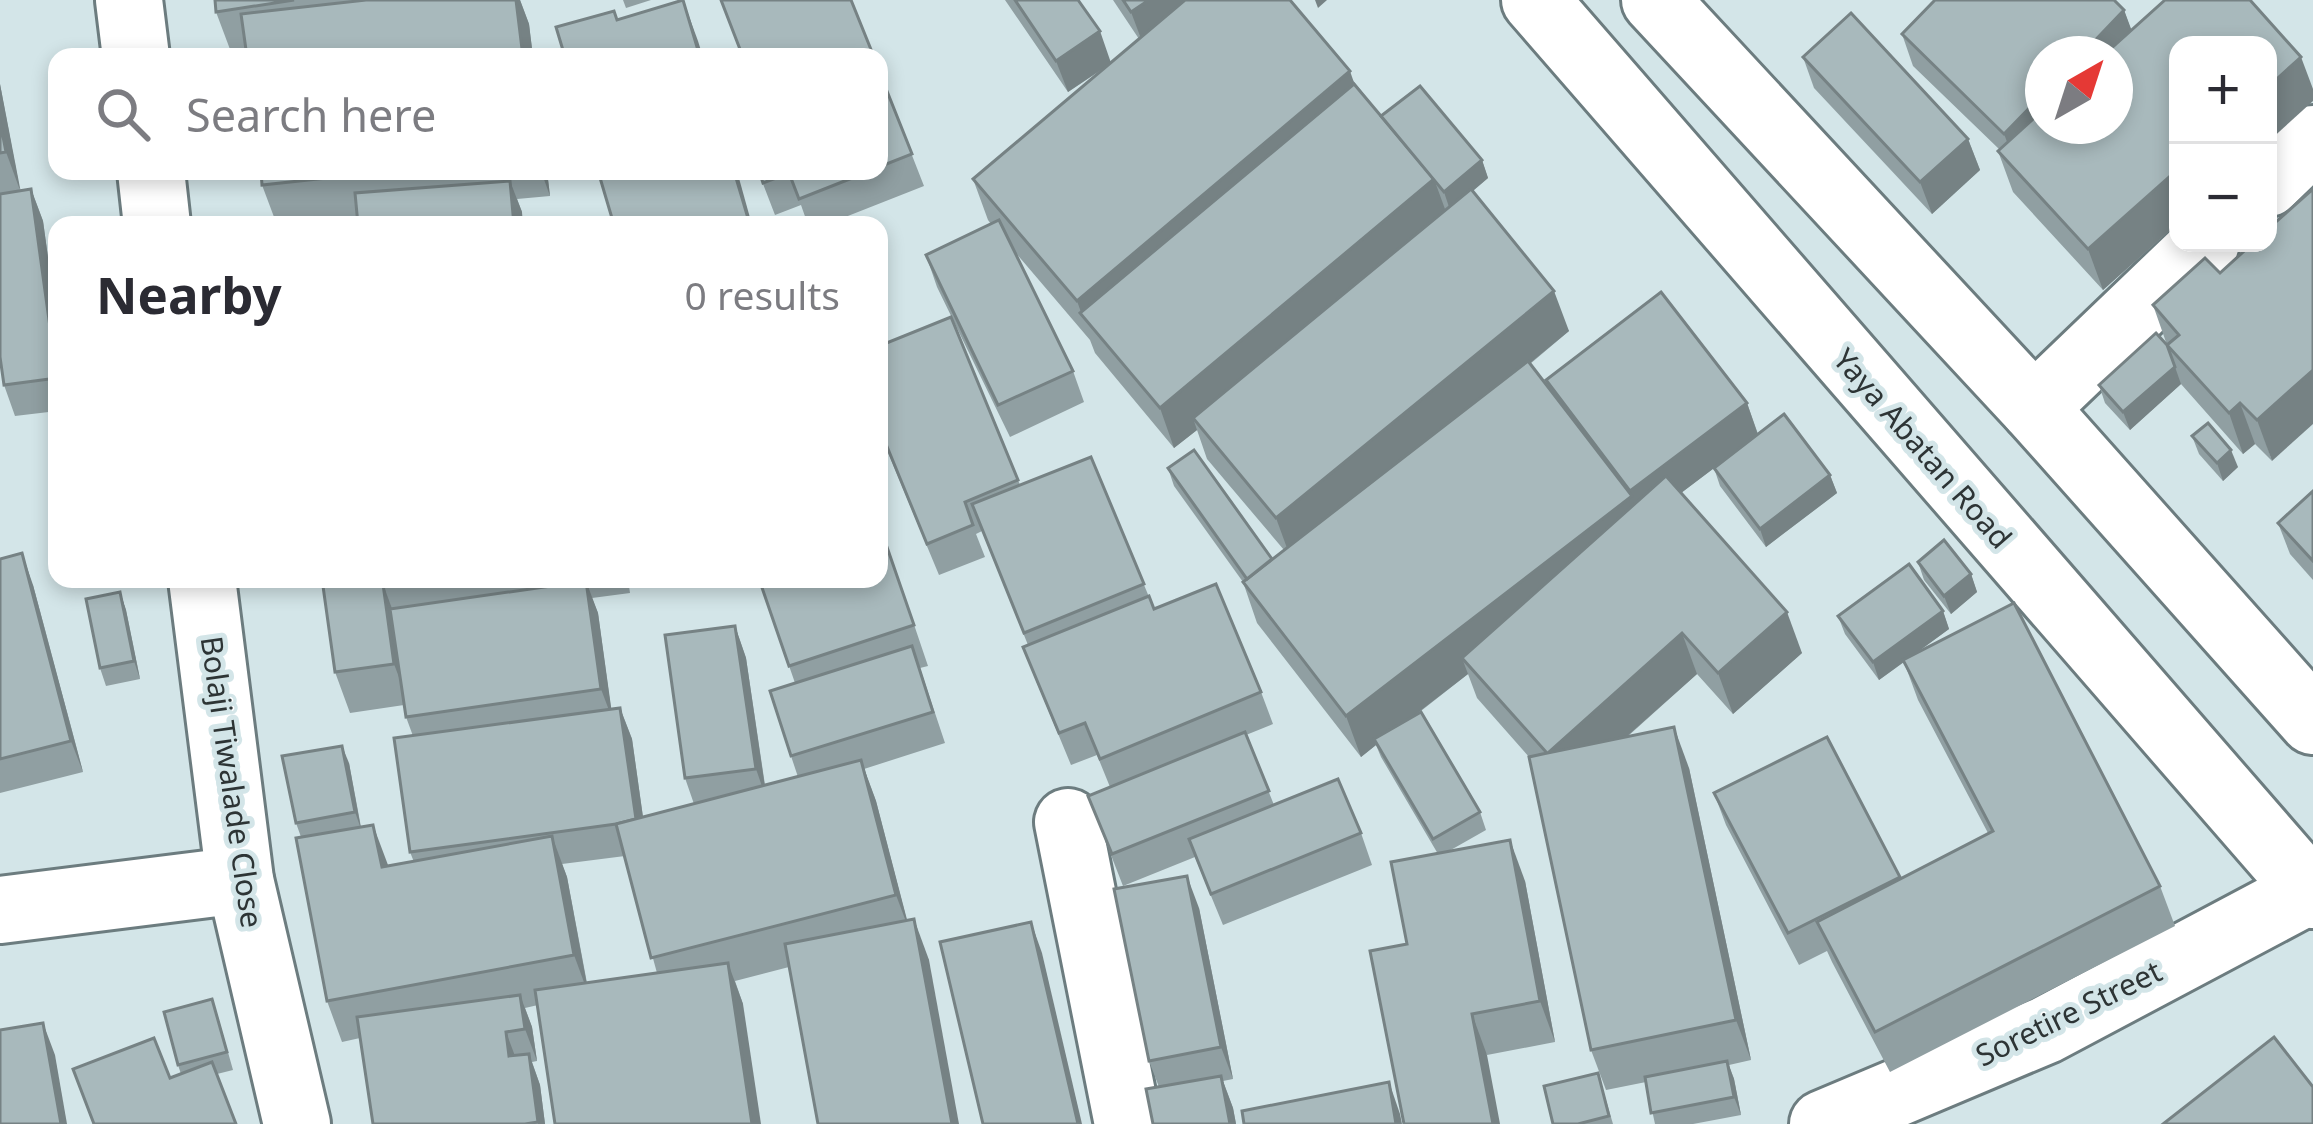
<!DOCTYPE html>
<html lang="en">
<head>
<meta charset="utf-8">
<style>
	:root { --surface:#fff; --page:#f7f7f7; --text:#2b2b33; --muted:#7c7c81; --line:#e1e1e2 }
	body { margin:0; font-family:"Noto Sans",sans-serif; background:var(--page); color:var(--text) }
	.controls { position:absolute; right:36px; top:36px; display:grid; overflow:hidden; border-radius:24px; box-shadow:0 6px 18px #0003 }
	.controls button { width:108px; height:108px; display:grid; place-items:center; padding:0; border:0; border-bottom:3px solid var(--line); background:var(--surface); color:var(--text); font:60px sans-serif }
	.compass { position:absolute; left:2025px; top:36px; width:108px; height:108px; border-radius:50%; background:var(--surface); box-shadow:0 6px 18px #0003; rotate:39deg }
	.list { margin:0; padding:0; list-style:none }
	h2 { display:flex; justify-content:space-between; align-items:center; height:156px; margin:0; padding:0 48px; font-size:51px }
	h2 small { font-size:39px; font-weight:400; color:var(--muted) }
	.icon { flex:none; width:66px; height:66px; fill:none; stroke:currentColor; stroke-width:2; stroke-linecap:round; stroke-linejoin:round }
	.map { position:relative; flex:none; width:2313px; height:1124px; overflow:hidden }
	.search { position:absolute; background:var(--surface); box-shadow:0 6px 18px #0003; left:48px; top:48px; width:840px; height:132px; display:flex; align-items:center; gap:30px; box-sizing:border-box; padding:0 42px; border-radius:24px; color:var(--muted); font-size:45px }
	.panel { position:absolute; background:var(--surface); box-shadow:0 6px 18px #0003; left:48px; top:216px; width:840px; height:372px; border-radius:24px }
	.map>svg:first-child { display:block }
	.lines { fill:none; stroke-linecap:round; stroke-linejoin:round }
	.minor-casing { stroke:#6c7c7f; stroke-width:72 }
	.major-casing { stroke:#6c7c7f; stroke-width:72 }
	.minor { stroke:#fff; stroke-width:66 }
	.major { stroke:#fff; stroke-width:66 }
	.wall { fill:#909fa2; fill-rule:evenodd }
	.shaded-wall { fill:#768284 }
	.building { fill:#a8b9bc; stroke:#768284; stroke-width:3 }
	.labels { text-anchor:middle; stroke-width:10; stroke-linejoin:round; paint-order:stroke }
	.street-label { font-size:30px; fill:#2d3435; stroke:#d3e5e8 }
</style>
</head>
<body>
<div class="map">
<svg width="2313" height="1124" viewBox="0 0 2313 1124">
	<rect width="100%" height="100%" fill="#d3e5e8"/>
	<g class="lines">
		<!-- minor casing -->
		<g class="minor-casing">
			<g id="minor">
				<path d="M129 0 136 57"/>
				<path d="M151 171 157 225"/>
				<path d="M2268 183 2313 139"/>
				<path d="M2034 408 2206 243"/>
				<path d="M202 579 240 880 297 1124"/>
				<path d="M1068 822 1128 1124"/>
				<path d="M0 910 240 880"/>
				<path d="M1823 1124 2046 1030 2308 891"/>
			</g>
		</g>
		<!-- major casing -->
		<g class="major-casing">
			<g id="major">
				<path d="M1535 0 2313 895"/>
				<path d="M1655 0 2034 408 2313 721"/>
			</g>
		</g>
		<!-- minor -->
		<use href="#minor" class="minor"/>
		<!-- major -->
		<use href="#major" class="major"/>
	</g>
	<!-- wall -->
	<g class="wall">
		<path d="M215 0H520L529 24 533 57H247L246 50 231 52 216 12Z"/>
		<path d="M623 0H651L626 8Z"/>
		<path d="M1005 0H1078L1111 63 1139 39 1113 0H1290L1381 116 1482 160 1488 178 1473 191 1569 331 1530 364 1549 388 1546 380 1747 403 1758 434 1830 475 1837 493 1766 547 1720 486 1714 468 1681 493 1802 653 1733 714 1697 674 1627 737 1689 768 1751 1060 1729 1065 1734 1079 1741 1115 1693 1124H1655L1646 1082 1606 1090 1591 1050 1529 757 1477 698 1468 674 1412 718 1480 812 1486 830 1449 851 1525 881 1555 1042 1487 1055 1407 944 1438 854 1381 757 1376 745 1361 757 1257 623 1243 582 1174 486 1168 468 1272 559 1284 550 1207 459 1197 430 1174 448 1095 353 1090 340 1015 252 1073 371 1084 402 1010 437 937 287 926 255 991 224 988 220 973 179 1107 66 1068 92Z"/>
		<path d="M2124 10 2131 30 2178 45V223L2103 290 2013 192 1998 151 1999 149 1913 66 1902 34Z"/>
		<path d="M1803 57 1968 139 1980 170 1932 214 1814 88Z"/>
		<path d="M879 71 924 186 825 225H808L801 205 775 215 758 171H879Z"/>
		<path d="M0 84 20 191 31 189 43 221 57 323V411L15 416 4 385 0 363Z"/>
		<path d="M261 171H547L550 196 517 199 522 212 357 217 277 225 262 185Z"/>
		<path d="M2205 258 2272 461 2255 444 2243 454 2181 384 2130 430 2105 403 2099 385 2167 345 2153 305Z"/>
		<path d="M951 317 1020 485 1091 457 1154 609 1261 692 1273 724 1246 735 1274 805 1361 833 1372 865 1223 925 1195 857 1123 886 1088 796 1110 787 1097 755 1071 765 1035 678 1023 647 1028 645 982 531 976 534 985 557 939 575 879 431V346Z"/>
		<path d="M2192 436 2238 467 2223 481 2199 454Z"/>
		<path d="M2313 491V580L2290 554 2278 523Z"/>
		<path d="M879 521 928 666 920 668 945 743 864 769 876 801 907 921 929 960 789 967 735 981 743 1004 538 1005 525 1008 532 1027 537 1061 532 1062 540 1085 545 1124H373L360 1038 342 1042 327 1001 301 837 296 823 349 763 361 827 388 866 414 862 410 852 413 736 406 717 404 705 350 713 335 672 322 579H628L630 593 592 598 598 613 611 709 620 708 632 739 643 817 694 804 685 778 735 626 746 658 765 785 798 777 791 756 795 683 759 579ZM625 856 657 973 587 983 567 877 562 864Z"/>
		<path d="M0 559 33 585 83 772 0 793Z"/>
		<path d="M1918 562 1971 574 1977 592 1951 614 1924 580Z"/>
		<path d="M120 592 126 610 140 679 106 686 100 668Z"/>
		<path d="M1943 611 1949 629 1915 654 2160 886 2175 926 1890 1072 1832 962 1827 951 1799 965 1726 825 1714 793 1827 737 1900 879 1988 833 1918 700 1904 662 1879 680 1845 634 1838 616Z"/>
		<path d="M1199 908 1233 1079 1223 1081 1233 1108 1236 1124H1153L1159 1087 1149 1061Z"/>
		<path d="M218 1017 233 1070 217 1074 236 1124H93L73 1069 170 1078 181 1074 178 1065Z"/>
		<path d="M1598 1073 1613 1124H1553Z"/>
	</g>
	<!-- shaded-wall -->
	<g class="shaded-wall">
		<path d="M516 0H520L529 24 533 57H523Z"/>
		<path d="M683 0 698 41 703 57H700Z"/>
		<path d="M1149 0H1208L1143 44 1131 12Z"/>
		<path d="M1315 0H1327L1318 8Z"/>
		<path d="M2124 10 2136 42 2115 54H2082Z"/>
		<path d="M1100 31 1111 63 1068 92 1056 61Z"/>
		<path d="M2301 57 2313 89V101L2268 142V87Z"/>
		<path d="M1350 71 1364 112 1082 315 1077 301Z"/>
		<path d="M0 84 21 193 6 152 0 121Z"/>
		<path d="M2043 94V126L2016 165 2004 134Z"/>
		<path d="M1968 139 1980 170 1932 214 1920 182Z"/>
		<path d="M1482 160 1488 178 1450 210 1444 192Z"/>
		<path d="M2178 169V223L2103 290 2088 249Z"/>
		<path d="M541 171H547L550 196Z"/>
		<path d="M734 171H737L752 225H750Z"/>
		<path d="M1434 179 1449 220 1193 418 1197 430 1174 448 1160 408Z"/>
		<path d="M510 181 522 212 523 225H514Z"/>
		<path d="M31 189 43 221 57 323V372Z"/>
		<path d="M1554 291 1569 331 1291 559 1276 518Z"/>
		<path d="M2175 367 2181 384 2130 430 2123 412Z"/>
		<path d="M2313 370V424L2272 461 2257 420Z"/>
		<path d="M1747 403 1758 435 1462 658 1468 674 1377 744 1374 739 1376 745 1361 757 1346 716 1630 491Z"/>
		<path d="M2240 403 2255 444 2243 454 2229 413Z"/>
		<path d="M2231 450 2238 467 2223 481 2217 463Z"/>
		<path d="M1830 475 1837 493 1766 547 1760 529Z"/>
		<path d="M22 553 33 585 83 772 71 741Z"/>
		<path d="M1971 574 1977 592 1951 614 1944 596Z"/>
		<path d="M586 581 598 613 613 721 601 689Z"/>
		<path d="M383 584 398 625 409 704 394 664Z"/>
		<path d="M120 592 126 610 140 679 134 661Z"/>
		<path d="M1943 611 1949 629 1879 680 1873 662Z"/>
		<path d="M1787 612 1802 653 1733 714 1718 673Z"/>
		<path d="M735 626 746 658 767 801 756 769Z"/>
		<path d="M1682 633 1697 674 1563 793 1548 753Z"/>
		<path d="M620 708 632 739 648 853 636 821Z"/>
		<path d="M1674 727 1689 768 1751 1060 1736 1020Z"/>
		<path d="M342 746 349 763 361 829 355 812Z"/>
		<path d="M861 760 876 801 911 935 896 895Z"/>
		<path d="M373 825 388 865 382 867Z"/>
		<path d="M552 836 567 877 589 996 574 955Z"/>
		<path d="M1510 840 1525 881 1555 1042 1540 1001Z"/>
		<path d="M1187 876 1199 908 1233 1079 1221 1047Z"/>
		<path d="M914 919 929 960 959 1124H952Z"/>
		<path d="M1031 922 1042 953 1082 1124H1078Z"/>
		<path d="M728 963 743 1004 761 1124H752Z"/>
		<path d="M520 995 532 1027 537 1061 525 1029Z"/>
		<path d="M1472 1014 1487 1055 1500 1124H1493Z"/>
		<path d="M43 1023 55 1055 67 1124H61Z"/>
		<path d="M506 1032 518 1064 509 1056Z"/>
		<path d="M529 1054 540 1085 545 1124H538V1122Z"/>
		<path d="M1727 1061 1734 1079 1741 1115 1734 1097Z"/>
		<path d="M1221 1076 1233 1108 1236 1124H1230Z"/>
		<path d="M1389 1082 1400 1114 1402 1124H1396Z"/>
	</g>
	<!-- building -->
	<g class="building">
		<path d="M215 0H294L216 12Z"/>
		<path d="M366 0H516L523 57H247L241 14Z"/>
		<path d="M683 0 700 57H565L556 27 614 11 617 20Z"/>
		<path d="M721 0H851L874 57H743Z"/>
		<path d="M1015 0H1078L1100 31 1056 61Z"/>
		<path d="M1123 0H1149L1131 12Z"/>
		<path d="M1185 0H1290L1350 71 1077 301 973 179Z"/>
		<path d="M1935 0H2114L2124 10 2082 54H2043V94L2004 134 1902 34Z"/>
		<path d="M2165 0H2250L2301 57 2268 87V45H2178V169L2088 249 1998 151 2043 110V126H2115V54H2105Z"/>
		<path d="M1851 13 1968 139 1920 182 1803 57Z"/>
		<path d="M879 71 912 154 879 167Z"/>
		<path d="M1354 84 1434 179 1160 408 1080 313Z"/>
		<path d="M1420 86 1482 160 1444 192 1381 116Z"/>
		<path d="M0 121 6 152 0 153Z"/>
		<path d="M261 171H391L262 185Z"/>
		<path d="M598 171H734L750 225H614Z"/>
		<path d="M759 171H870L799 199 789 173 763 183Z"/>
		<path d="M510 181 514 225H358L355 193Z"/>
		<path d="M31 189 57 378 4 385 0 357V194Z"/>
		<path d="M1471 189 1554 291 1276 518 1193 418Z"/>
		<path d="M2313 189V370L2257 420 2240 403 2229 413 2167 345 2179 335 2153 305 2205 258 2220 273 2253 243H2268V229Z"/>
		<path d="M999 220 1073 371 998 405 926 255Z"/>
		<path d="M1661 292 1747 403 1630 491 1546 380Z"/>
		<path d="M951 317 1018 480 965 502 973 525 927 544 879 427V346Z"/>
		<path d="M2156 333 2167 345 2175 367 2123 412 2099 385Z"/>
		<path d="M1528 361 1632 496 1346 716 1243 582Z"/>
		<path d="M1784 414 1830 475 1760 529 1714 468Z"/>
		<path d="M2208 423 2231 450 2217 463 2192 436Z"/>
		<path d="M1194 450 1272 559 1247 579 1168 468Z"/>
		<path d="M1091 457 1144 584 1024 633 972 504Z"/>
		<path d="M1666 476 1787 612 1718 673 1682 633 1548 753 1674 727 1736 1020 1591 1050 1529 757 1547 753 1462 658Z"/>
		<path d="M2313 491V561L2278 523Z"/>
		<path d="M879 524 914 625 789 666 759 579H879Z"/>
		<path d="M1944 540 1971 574 1944 596 1918 562Z"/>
		<path d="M22 553 71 741 0 759V559Z"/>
		<path d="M1909 564 1943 611 1873 662 1838 616Z"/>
		<path d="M322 579H422L383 584 394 664 335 672Z"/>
		<path d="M586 581 601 689 406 717 390 609Z"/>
		<path d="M1216 584 1261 692 1100 759 1085 723 1059 733 1023 647 1149 596 1154 609Z"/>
		<path d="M120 592 134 661 100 668 86 599Z"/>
		<path d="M2014 603 2160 886 1875 1032 1817 922 1993 831 1903 660Z"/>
		<path d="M735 626 756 769 685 778 665 635Z"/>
		<path d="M912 646 933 712 791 756 770 691Z"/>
		<path d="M620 708 636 819 616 824 410 852 394 738Z"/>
		<path d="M1421 712 1480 812 1433 839 1374 739Z"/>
		<path d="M1245 732 1269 791 1112 854 1088 796Z"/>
		<path d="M1827 737 1900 877 1788 933 1714 793Z"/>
		<path d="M342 746 355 812 296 823 282 756Z"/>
		<path d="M861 760 896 895 651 958 616 824Z"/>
		<path d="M1338 779 1361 833 1211 894 1189 839Z"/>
		<path d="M373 825 382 867 552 836 574 955 327 1001 296 838Z"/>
		<path d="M1510 840 1540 1001 1472 1014 1493 1124H1404L1370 951 1407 944 1391 862Z"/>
		<path d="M1187 876 1221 1047 1149 1061 1114 889Z"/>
		<path d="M914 919 952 1124H818L785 944Z"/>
		<path d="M1031 922 1078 1124H983L940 942Z"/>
		<path d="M728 963 752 1124H555L535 990Z"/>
		<path d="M520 995 525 1029 506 1032 509 1056 529 1054 538 1122 525 1124H373L357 1017Z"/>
		<path d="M212 999 227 1052 178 1065 164 1012Z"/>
		<path d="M43 1023 61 1124H0V1030Z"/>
		<path d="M2274 1037 2313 1087V1124H2163Z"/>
		<path d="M154 1038 170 1078 212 1062 236 1124H94L73 1069Z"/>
		<path d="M1727 1061 1734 1097 1651 1113 1645 1077Z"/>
		<path d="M1598 1073 1609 1116 1578 1124H1553L1544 1086Z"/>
		<path d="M1221 1076 1230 1124H1153L1146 1089Z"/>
		<path d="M1389 1082 1396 1124H1244L1242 1111Z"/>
	</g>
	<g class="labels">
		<!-- street labels -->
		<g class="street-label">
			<text transform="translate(1922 449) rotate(49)" y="10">Yaya Abatan Road</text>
			<text transform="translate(231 782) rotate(82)" y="10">Bolaji Tiwalade Close</text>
			<text transform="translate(2069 1014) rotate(-26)" y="10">Soretire Street</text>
		</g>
	</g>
</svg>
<div class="controls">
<button>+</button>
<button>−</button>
</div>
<svg class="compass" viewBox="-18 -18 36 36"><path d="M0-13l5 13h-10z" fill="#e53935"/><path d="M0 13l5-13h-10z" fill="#7c7c81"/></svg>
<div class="search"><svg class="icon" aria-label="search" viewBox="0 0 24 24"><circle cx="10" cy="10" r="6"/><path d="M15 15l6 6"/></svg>Search here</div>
<section class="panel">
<h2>Nearby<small>0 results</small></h2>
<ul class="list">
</ul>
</section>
</div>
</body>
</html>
